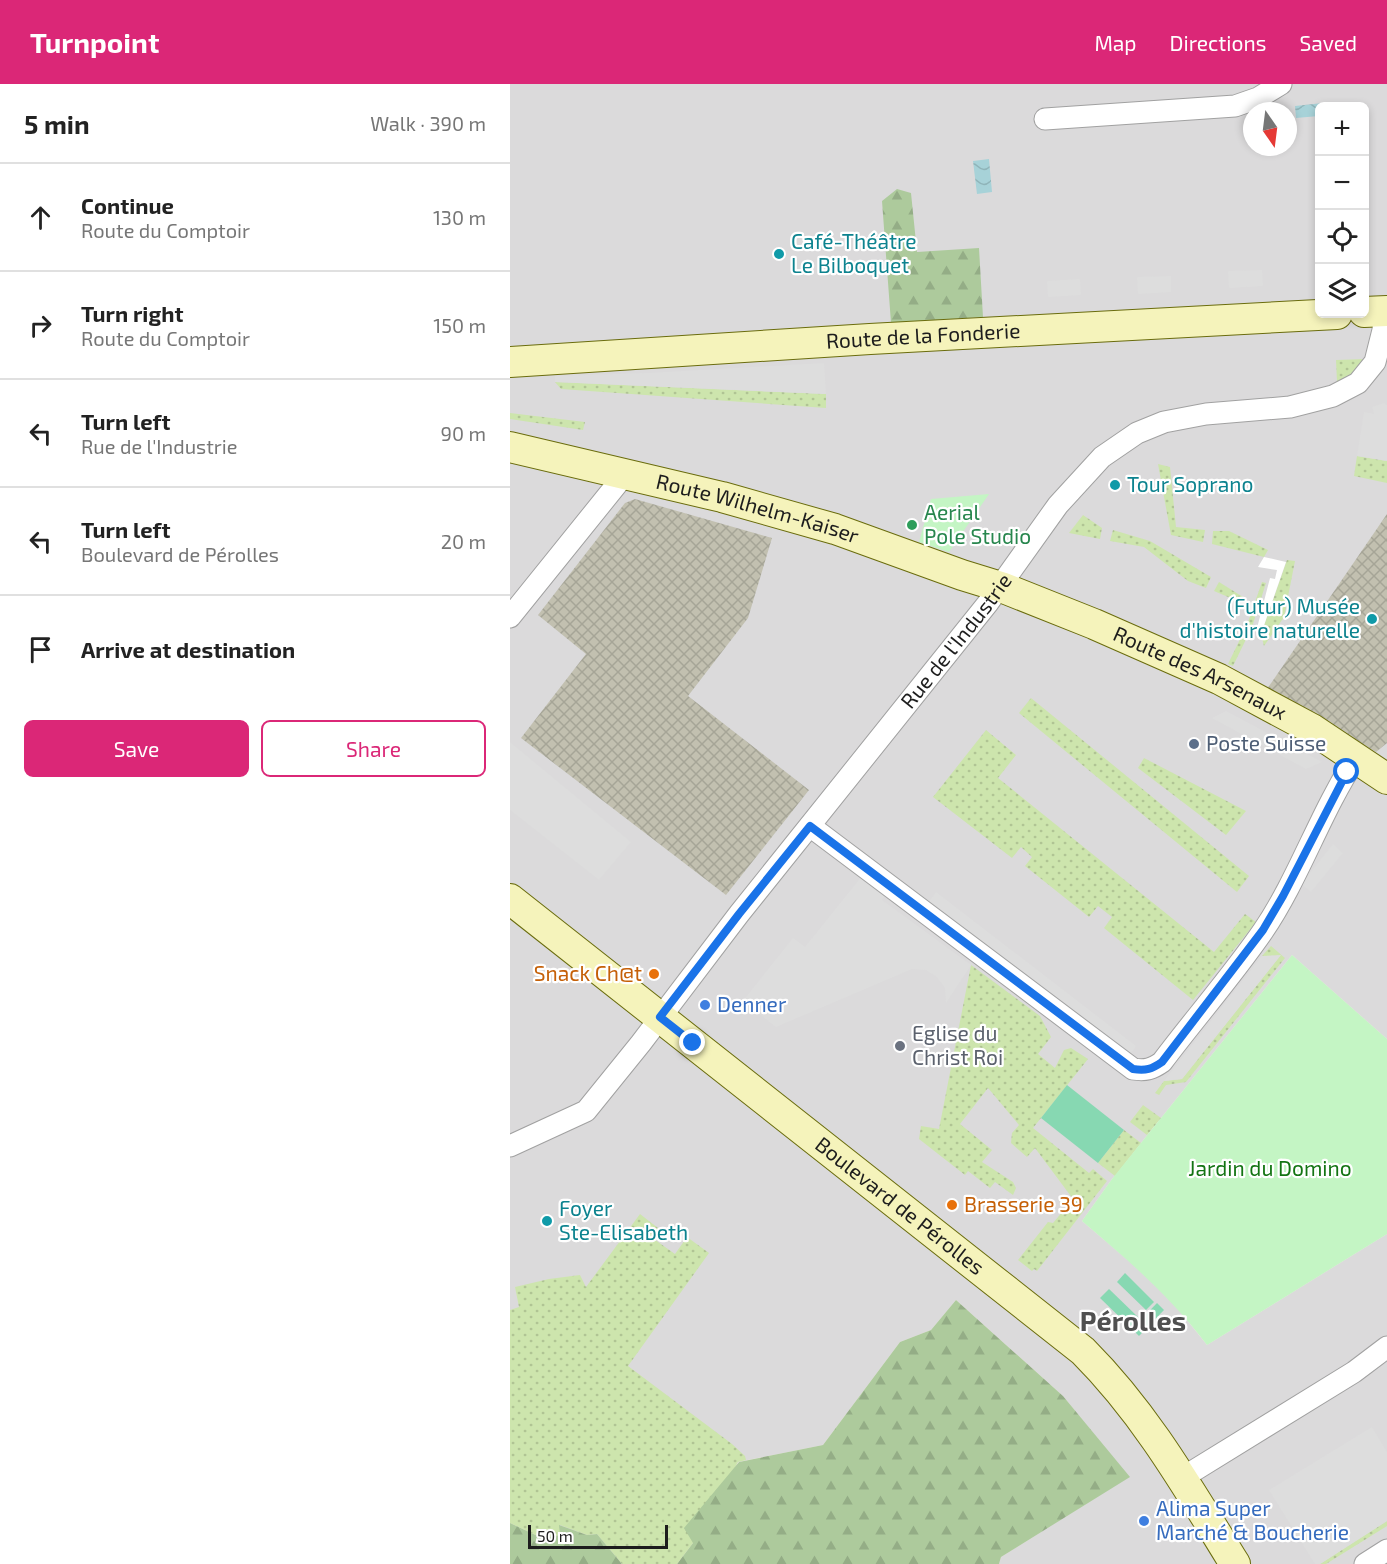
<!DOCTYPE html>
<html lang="en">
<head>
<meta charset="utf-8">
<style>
	:root { --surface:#fff; --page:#f6f6f6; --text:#222; --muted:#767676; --line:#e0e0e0; --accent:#db2777 }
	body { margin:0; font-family:"Exo 2",sans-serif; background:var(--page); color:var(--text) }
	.controls { position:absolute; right:18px; top:18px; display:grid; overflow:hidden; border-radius:9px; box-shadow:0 3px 9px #0003 }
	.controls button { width:54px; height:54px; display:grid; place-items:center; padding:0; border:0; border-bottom:2px solid var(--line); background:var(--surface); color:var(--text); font:30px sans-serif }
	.compass { position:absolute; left:733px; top:18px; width:54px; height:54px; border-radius:50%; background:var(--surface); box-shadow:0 3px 9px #0003; rotate:166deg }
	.scale { position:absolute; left:18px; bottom:15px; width:140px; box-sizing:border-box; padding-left:6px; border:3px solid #1d1d1d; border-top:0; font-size:16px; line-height:21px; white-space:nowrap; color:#1d1d1d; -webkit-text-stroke:4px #fff; paint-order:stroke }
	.stop { position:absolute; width:18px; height:18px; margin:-14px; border:4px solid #1a73e8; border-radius:50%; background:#fff }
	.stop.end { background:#1a73e8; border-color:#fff; box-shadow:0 2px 6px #0008 }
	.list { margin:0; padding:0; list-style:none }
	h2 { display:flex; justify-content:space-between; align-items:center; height:78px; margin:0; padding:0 24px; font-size:26px }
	h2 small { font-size:20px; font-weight:400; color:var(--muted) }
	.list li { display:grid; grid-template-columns:39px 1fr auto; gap:18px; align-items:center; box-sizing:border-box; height:108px; padding:0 24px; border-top:2px solid var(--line) }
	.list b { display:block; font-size:22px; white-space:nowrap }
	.list p { margin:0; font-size:20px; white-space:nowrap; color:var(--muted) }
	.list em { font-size:20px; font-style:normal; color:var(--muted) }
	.actions { display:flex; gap:12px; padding:18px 24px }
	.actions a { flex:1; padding:14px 0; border:2px solid var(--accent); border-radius:9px; text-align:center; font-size:21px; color:var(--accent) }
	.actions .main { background:var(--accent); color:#fff }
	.icon { flex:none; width:33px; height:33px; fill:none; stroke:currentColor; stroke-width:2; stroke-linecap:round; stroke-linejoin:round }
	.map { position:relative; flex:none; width:877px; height:1480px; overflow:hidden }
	header { display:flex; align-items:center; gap:36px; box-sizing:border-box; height:84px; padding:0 30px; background:var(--accent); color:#fff }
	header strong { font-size:28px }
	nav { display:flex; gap:33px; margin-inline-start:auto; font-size:21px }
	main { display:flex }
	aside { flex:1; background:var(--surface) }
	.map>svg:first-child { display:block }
	.residential { fill:#dbdadb; fill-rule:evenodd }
	.construction { fill:url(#construction-cross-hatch) }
	.grass { fill:url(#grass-dots) }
	.forest { fill:url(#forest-firs) }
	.park { fill:#c4f5c4 }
	.pitch { fill:#87d8b2 }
	.parking { fill:#ddd }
	.water { fill:url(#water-waves) }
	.pier { fill:#fff }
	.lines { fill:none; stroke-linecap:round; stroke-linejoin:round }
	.minor-casing { stroke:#a1a1a1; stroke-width:23 }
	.secondary-casing { stroke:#6a6c0d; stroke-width:32 }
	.minor { stroke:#fff; stroke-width:21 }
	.secondary { stroke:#f5f3bb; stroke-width:30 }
	.route { stroke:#1a73e8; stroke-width:8 }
	.culture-dot { fill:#0f9aa8; stroke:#fff; stroke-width:2 }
	.leisure-dot { fill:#2e9e5b; stroke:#fff; stroke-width:2 }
	.service-dot { fill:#5c6f8a; stroke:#fff; stroke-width:2 }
	.food-dot { fill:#e8710a; stroke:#fff; stroke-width:2 }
	.shop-dot { fill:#3f7fe0; stroke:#fff; stroke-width:2 }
	.worship-dot { fill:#6b7280; stroke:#fff; stroke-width:2 }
	.labels { text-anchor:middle; stroke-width:4.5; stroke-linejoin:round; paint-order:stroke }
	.culture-label { font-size:21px; fill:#0d838f; stroke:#fff; text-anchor:start }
	.street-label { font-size:21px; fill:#1d1d1d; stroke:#fff }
	.leisure-label { font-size:21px; fill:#27864d; stroke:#fff; text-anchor:start }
	.service-label { font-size:21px; fill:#4e5e75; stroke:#fff; text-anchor:start }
	.food-label { font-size:21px; fill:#c56008; stroke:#fff; text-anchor:end }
	.shop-label { font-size:21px; fill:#366cbe; stroke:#fff; text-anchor:start }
	.worship-label { font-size:21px; fill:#5b616d; stroke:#fff; text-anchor:start }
	.park-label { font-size:21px; fill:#137413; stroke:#fff }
	.district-label { font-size:27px; font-weight:bold; fill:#505050; stroke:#fff }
</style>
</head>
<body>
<header>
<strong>Turnpoint</strong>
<nav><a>Map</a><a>Directions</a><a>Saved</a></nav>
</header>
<main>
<aside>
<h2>5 min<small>Walk · 390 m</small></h2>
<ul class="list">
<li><svg class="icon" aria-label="ahead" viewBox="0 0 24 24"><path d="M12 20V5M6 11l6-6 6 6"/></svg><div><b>Continue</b><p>Route du Comptoir</p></div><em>130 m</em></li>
<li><svg class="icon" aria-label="right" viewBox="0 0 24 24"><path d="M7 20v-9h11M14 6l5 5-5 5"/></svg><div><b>Turn right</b><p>Route du Comptoir</p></div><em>150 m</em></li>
<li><svg class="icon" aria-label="left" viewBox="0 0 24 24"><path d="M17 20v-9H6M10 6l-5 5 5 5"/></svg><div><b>Turn left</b><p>Rue de l'Industrie</p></div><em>90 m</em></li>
<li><svg class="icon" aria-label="left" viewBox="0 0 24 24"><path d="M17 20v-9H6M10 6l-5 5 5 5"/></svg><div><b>Turn left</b><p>Boulevard de Pérolles</p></div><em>20 m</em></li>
<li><svg class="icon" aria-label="arrive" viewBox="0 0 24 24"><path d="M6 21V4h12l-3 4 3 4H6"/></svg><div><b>Arrive at destination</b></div></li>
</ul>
<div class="actions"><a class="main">Save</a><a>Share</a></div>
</aside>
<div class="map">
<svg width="877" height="1480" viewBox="0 0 877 1480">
	<defs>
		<pattern id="construction-cross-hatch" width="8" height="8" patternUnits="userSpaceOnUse" patternTransform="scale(1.5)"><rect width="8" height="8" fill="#c2c0b0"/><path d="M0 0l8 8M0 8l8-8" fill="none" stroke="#a6a597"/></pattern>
		<pattern id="grass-dots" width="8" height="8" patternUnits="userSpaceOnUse" patternTransform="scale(1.5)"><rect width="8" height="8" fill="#cde5ad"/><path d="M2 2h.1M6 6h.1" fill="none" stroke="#b0c494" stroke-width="1.8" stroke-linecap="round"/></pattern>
		<pattern id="forest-firs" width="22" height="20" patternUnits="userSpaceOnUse" patternTransform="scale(1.5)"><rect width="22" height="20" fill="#adca9c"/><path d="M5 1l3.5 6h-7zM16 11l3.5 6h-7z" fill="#94ad86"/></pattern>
		<pattern id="water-waves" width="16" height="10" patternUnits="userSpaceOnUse" patternTransform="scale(1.5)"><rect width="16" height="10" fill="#a7d2d8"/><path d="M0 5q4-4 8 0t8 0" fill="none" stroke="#8fb4b9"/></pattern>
	</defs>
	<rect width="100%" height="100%" fill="#eeeae4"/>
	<!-- residential -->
	<path class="residential" d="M0 0H877V955L782 871 602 1095 572 1137 626 1183 660 1215 697 1261 877 1150V1480H489L491 1473 619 1393 553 1312 446 1216 421 1246 390 1258 313 1361 228 1378 167 1480H112L87 1450 0 1439ZM810 22H854V230H810ZM742 27H778V63H742Z"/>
	<!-- construction -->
	<g class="construction">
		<path d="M125 415 262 454 238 534 178 612 299 706 216 811 11 654 76 570 28 531 115 419Z"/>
		<path d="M877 430V659L866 668 757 605Z"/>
	</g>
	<!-- grass -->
	<g class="grass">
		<path d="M855 275C848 287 840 293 827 298L826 276Z"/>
		<path d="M45 298 316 310V324L51 305Z"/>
		<path d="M0 329 75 338 73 346 0 335Z"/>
		<path d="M847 372 877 377V399L844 392Z"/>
		<path d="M648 380 660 383 666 443 695 446 693 458 661 451Z"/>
		<path d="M573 431 592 444 590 455 559 449Z"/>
		<path d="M603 446 640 457 701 493 696 504 678 497 634 463 600 457Z"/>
		<path d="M703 447H719L758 466 754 473 702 460Z"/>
		<path d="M777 476 785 477 774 533 754 562 751 550Z"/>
		<path d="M709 498 733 513 730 518 704 507Z"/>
		<path d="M752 498 756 499 742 543 723 582 718 580 737 541Z"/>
		<path d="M521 614 739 792 727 808 509 629Z"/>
		<path d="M476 646 506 671 488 694 704 868 735 830 746 838 683 916 594 844 602 833 588 822 579 833 515 782 522 773 511 763 502 774 423 713Z"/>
		<path d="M634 674 736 727 716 751 628 684Z"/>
		<path d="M761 862 775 874 676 998 656 1001 649 1011 645 1009 654 997 672 995 770 872H752Z"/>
		<path d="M461 881 530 932 541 953 528 970 545 984 554 966 561 964 578 975 523 1044 579 1089 583 1085 597 1097 527 1187 524 1185 522 1187 508 1176 538 1138 543 1139 563 1115 525 1064 517 1073 501 1059 502 1049 509 1041 478 1004 450 1040 482 1066 472 1078 503 1098 506 1104 503 1111 485 1098 480 1104 458 1087 455 1091 409 1055 411 1042 429 1045Z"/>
		<path d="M633 1021 651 1034 637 1051 620 1038Z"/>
		<path d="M614 1046 631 1059 605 1092 588 1079Z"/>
		<path d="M130 1130 148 1144 141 1153 165 1170 177 1153 199 1169 118 1282 222 1360 235 1372 236 1376 228 1378 183 1459 167 1480H112L87 1450 77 1451 50 1441V1451L32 1454 0 1439V1226L9 1223 5 1203 39 1195 70 1191 76 1203Z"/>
		<path d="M877 1437V1442L816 1480H810Z"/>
	</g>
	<!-- forest -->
	<g class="forest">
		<path d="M387 105 401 109 407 168 469 164 473 233 381 239 372 117Z"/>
		<path d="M446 1216 553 1312 620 1393 491 1473 489 1480H167L183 1459 174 1444 229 1378 313 1361 390 1258 421 1246Z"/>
		<path d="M0 1439 32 1454 50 1451 49 1441 77 1451 87 1450 112 1480H0Z"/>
	</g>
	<!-- park -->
	<g class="park">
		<path d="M479 410 439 468 409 458 421 415Z"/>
		<path d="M782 871 877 955V1150L697 1261C661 1213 618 1176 572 1137L602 1095Z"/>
	</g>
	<!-- pitch -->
	<g class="pitch">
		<path d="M557 1001 614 1046 588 1079 531 1034Z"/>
		<path d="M615 1189 644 1218 636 1226 607 1198Z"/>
		<path d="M599 1205 629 1234 620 1243 590 1214Z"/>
		<path d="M647 1219 654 1226 629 1252 622 1245Z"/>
	</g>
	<!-- parking -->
	<g class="parking">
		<path d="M752 186 753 202 719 204 718 187Z"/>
		<path d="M661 192V208L628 210 627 193Z"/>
		<path d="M570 195 571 211 538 213 537 197Z"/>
		<path d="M314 279 316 310 45 298V292L136 289Z"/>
		<path d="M874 319 877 321V377L847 372 854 328 864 330 862 323Z"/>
		<path d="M716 627 812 678 796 685 702 634Z"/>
		<path d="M0 658 121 758 89 796 0 726Z"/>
		<path d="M823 760 833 769 801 808 791 800Z"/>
		<path d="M356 784 381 803 372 816 461 881 436 919 435 904 427 893 416 886 402 885 266 943 233 917 283 854 295 863 348 797Z"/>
		<path d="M426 808 626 962 619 972 419 818Z"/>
		<path d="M771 871 672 995 654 997 752 872Z"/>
		<path d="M862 1343 877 1368V1437L810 1480H805L759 1406Z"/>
	</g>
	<!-- water -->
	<g class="water">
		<path d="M813 19V22H810L809 32 786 34 785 22Z"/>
		<path d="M479 75 482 108 467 110 463 77Z"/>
	</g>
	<!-- pier -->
	<path class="pier" d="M754 473 776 478 751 550 746 548 760 494 765 495 767 486 748 483Z"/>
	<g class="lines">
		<!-- minor casing -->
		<g class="minor-casing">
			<g id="minor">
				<path d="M535 35 725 22 748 14 771 0"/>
				<path d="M0 533 116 389"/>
				<path d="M300 742 623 985C636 987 642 985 652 978 685 934 722 892 753 847 789 794 810 729 846 674"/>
				<path id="s1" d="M0 1062 76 1027 131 959 229 830 478 519 548 421 592 373 627 349 654 338 696 330 780 323 823 312 848 299 865 278 873 246 874 227"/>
				<path d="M672 1394 844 1288 877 1263"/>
				<path d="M855 1480 877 1466"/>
			</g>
		</g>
		<!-- secondary casing -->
		<g class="secondary-casing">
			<g id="secondary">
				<path d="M854 228 877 227"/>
				<path id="s2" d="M0 278 360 255 827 230"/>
				<path id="s3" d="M0 363 212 413 325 445 452 491 491 503 584 540 709 595 802 645 877 695"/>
				<path id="s4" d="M0 815 573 1267C636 1330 678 1404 725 1480"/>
			</g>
		</g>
		<!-- minor -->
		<use href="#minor" class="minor"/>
		<!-- secondary -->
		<use href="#secondary" class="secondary"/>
	</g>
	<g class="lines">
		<!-- route -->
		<path class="route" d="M183 959 150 933 229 830 300 742 623 985C636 987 642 985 652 978L753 846 773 812 837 688"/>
	</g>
	<!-- markers -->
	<g class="culture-dot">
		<circle cx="269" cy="170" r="6"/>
		<circle cx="605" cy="401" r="6"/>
		<circle cx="862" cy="535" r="6"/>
		<circle cx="37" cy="1137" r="6"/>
	</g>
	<circle class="leisure-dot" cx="402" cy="441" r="6"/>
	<circle class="service-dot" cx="684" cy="660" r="6"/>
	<g class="food-dot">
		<circle cx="144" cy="890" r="6"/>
		<circle cx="442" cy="1121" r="6"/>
	</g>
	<g class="shop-dot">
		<circle cx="195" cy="921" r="6"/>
		<circle cx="634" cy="1437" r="6"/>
	</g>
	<circle class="worship-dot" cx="390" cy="962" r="6"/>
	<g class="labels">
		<!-- culture labels -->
		<g class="culture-label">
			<text x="281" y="165">Café-Théâtre<tspan x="281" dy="24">Le Bilboquet</tspan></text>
			<text x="617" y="408">Tour Soprano</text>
			<text x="850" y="530" text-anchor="end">(Futur) Musée<tspan x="850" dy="24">d'histoire naturelle</tspan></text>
			<text x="49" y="1132">Foyer<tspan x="49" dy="24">Ste-Elisabeth</tspan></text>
		</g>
		<!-- street labels -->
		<g class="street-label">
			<text dy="7" stroke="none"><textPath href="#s2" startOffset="414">Route de la Fonderie</textPath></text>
			<text dy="7" stroke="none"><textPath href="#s3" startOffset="255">Route Wilhelm-Kaiser</textPath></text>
			<text dy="7" stroke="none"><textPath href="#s1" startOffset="682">Rue de l'Industrie</textPath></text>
			<text dy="7" stroke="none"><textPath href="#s3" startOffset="728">Route des Arsenaux</textPath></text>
			<text dy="7" stroke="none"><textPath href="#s4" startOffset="496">Boulevard de Pérolles</textPath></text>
		</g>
		<!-- leisure labels -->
		<g class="leisure-label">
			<text x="414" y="436">Aerial<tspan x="414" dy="24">Pole Studio</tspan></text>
		</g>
		<!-- service labels -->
		<g class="service-label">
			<text x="696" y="667">Poste Suisse</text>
		</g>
		<!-- food labels -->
		<g class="food-label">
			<text x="132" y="897">Snack Ch@t</text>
			<text x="454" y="1128" text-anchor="start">Brasserie 39</text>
		</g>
		<!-- shop labels -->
		<g class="shop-label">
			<text x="207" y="928">Denner</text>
			<text x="646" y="1432">Alima Super<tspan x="646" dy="24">Marché &amp; Boucherie</tspan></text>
		</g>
		<!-- worship labels -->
		<g class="worship-label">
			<text x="402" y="957">Eglise du<tspan x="402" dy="24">Christ Roi</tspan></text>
		</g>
		<!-- park labels -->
		<g class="park-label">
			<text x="760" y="1092">Jardin du Domino</text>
		</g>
		<!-- district labels -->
		<g class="district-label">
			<text x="623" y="1247">Pérolles</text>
		</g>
	</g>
</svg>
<div class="controls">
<button>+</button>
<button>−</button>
<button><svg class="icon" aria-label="locate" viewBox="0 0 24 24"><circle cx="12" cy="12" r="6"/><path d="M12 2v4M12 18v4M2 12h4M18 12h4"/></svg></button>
<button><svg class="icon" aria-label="layers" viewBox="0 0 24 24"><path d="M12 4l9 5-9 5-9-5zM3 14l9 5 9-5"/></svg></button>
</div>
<svg class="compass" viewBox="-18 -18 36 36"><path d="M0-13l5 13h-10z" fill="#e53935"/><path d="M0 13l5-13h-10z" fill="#767676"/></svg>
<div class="scale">50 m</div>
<div class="stop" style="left:837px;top:688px"></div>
<div class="stop end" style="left:183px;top:959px"></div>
</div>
</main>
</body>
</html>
